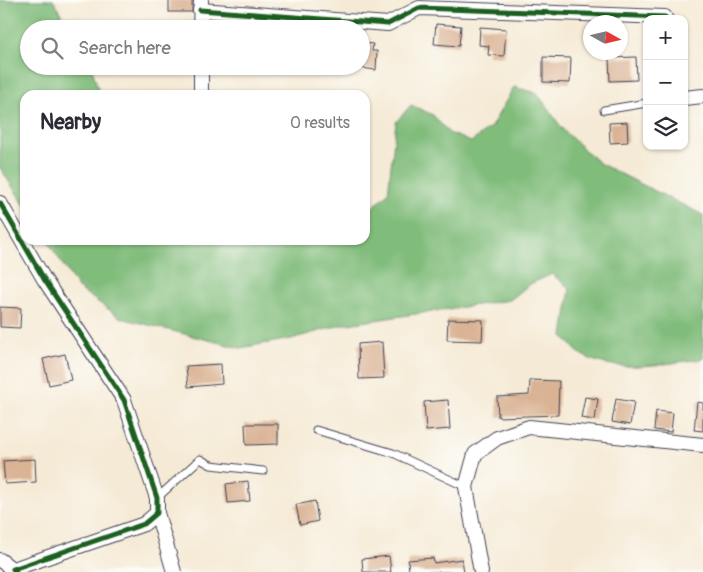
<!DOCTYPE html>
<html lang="en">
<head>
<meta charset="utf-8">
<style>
	:root { --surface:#fff; --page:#f2f2f3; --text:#2b2b33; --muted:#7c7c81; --line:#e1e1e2 }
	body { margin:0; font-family:Pangolin,sans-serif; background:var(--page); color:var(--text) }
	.controls { position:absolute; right:15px; top:15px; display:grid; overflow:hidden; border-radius:10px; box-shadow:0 1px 4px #0004 }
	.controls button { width:45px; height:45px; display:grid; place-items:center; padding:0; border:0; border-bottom:1px solid var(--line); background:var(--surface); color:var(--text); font:25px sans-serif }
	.compass { position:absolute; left:583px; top:15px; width:45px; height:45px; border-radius:50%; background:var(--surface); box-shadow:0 1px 4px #0004; rotate:98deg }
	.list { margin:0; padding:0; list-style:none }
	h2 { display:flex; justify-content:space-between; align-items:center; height:65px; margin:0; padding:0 20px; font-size:21px }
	h2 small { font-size:16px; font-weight:400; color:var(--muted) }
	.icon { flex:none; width:28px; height:28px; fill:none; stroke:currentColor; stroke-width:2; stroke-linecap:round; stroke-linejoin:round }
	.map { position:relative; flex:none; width:703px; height:572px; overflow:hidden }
	.search { position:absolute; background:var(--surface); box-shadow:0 1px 4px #0004; left:20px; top:20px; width:350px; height:55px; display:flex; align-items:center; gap:12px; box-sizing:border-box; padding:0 18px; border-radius:28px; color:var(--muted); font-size:19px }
	.panel { position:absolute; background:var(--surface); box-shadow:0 1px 4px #0004; left:20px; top:90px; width:350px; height:155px; border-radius:15px }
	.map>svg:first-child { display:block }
	.forest { fill:#80bc7a; stroke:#516f5a }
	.building { fill:#dab395 }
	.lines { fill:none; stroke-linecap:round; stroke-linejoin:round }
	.service-casing { stroke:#424052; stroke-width:9 }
	.minor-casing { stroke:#424052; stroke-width:16 }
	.service { stroke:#fff; stroke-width:7 }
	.minor { stroke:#fff; stroke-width:14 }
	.cycleway-casing { stroke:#fdfcf7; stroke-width:8 }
	.cycleway { stroke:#1b5e20; stroke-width:5 }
</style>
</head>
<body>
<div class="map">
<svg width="703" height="572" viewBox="0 0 703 572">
	<rect width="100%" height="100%" fill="#fdfcf7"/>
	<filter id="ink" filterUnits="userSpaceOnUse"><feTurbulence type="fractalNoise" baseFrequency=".02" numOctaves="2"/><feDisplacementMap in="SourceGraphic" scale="10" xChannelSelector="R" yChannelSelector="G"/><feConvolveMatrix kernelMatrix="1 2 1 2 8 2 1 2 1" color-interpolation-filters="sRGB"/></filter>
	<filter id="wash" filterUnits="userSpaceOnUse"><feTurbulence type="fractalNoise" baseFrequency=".0096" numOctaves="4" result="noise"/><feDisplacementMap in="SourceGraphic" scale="20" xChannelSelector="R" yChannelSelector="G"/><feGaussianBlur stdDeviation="1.12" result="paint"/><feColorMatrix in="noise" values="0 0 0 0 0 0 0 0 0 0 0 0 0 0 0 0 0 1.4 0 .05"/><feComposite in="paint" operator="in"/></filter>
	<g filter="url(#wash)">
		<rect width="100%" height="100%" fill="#f5ead5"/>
		<!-- forest -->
		<g class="forest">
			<path d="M0 0H53L70 29H29V66H91L100 95H25V206L0 168Z"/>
			<path d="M514 87 537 93 564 131 599 163 703 215V359C665 363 617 375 582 355 575 351 569 342 563 336L570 289 552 274 530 284 510 300 341 325 291 339 240 348 121 318 78 288 47 240H365V210L372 208 388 193 396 122 411 105 433 115 449 133 471 142 491 127Z"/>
		</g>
		<g id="blocks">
			<!-- building -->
			<g class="building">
				<rect x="169" y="0" width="23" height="12"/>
				<path d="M436 24 461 26 459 46 434 44Z"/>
				<path d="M480 27 506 29 504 56 488 55 489 46 479 45Z"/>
				<path d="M361 43 373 44 372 51H377L376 70 361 68Z"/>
				<path d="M543 57 571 58 570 83 543 82Z"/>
				<path d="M636 57 637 80 610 81 609 58Z"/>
				<path d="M627 122 628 142 610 143 609 123Z"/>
				<path d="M0 307 21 308 20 328 0 327Z"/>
				<path d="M448 319 483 320 482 341 447 340Z"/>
				<path d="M382 342 384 378 359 379 358 344Z"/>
				<path d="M65 354 71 380 49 385 43 359Z"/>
				<path d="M221 364 222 384 188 387 186 366Z"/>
				<path d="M530 380 559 381 558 415 498 417 497 397 529 395Z"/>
				<path d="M585 397 598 399 595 420 581 418Z"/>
				<path d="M616 399 634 402 630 425 612 422Z"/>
				<path d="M448 400 450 429 426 431 424 402Z"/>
				<path d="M697 402 703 403V431L694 430Z"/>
				<path d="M656 411 673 413 671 432 654 430Z"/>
				<path d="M245 424H278V444L246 445Z"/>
				<path d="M35 459 36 482 5 484 3 461Z"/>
				<path d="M248 481 250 501 228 503 226 484Z"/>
				<path d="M315 501 318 521 300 525 296 505Z"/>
				<path d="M389 556 391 572H363L362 559Z"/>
				<path d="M433 558 434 563 462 559 464 572H409L408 560Z"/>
			</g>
		</g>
	</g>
	<g filter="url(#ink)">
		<use href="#blocks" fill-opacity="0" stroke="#424052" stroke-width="1"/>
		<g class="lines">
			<!-- service casing -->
			<g class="service-casing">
				<g id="service">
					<path d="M604 110 647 103"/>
					<path d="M316 430 393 453 466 487"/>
					<path d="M157 498 200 459 211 465 263 471"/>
				</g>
			</g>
			<!-- minor casing -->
			<g class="minor-casing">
				<g id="minor">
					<path d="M200 10 388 24 419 8 665 17V19"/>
					<path d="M200 29 201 0"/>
					<path d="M201 66V95"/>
					<path d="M684 98 703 96"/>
					<path d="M0 203 44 279 124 400 157 498V513L144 524 13 569"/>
					<path d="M157 513 174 572"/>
					<path d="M0 560 16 572"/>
					<path d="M481 572 466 487 475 454 497 438 529 427 703 445"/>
				</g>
			</g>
			<!-- service -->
			<use href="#service" class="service"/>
			<!-- minor -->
			<use href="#minor" class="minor"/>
			<!-- cycleway casing -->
			<g class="cycleway-casing">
				<g id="cycleway">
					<path d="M200 10 388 24 419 8 665 17V19"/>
					<path d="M0 203 44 279 124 400 157 498V513L144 524 13 569 16 572"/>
				</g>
			</g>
			<!-- cycleway -->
			<use href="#cycleway" class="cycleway"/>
		</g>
	</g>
</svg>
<div class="controls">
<button>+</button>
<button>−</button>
<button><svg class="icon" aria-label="layers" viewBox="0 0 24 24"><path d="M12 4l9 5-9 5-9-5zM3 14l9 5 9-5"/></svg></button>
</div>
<svg class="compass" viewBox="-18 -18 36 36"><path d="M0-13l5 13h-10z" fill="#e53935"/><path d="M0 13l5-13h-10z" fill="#7c7c81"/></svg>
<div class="search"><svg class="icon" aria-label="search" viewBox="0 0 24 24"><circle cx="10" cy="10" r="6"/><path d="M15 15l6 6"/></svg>Search here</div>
<section class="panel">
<h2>Nearby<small>0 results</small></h2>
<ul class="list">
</ul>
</section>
</div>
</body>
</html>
